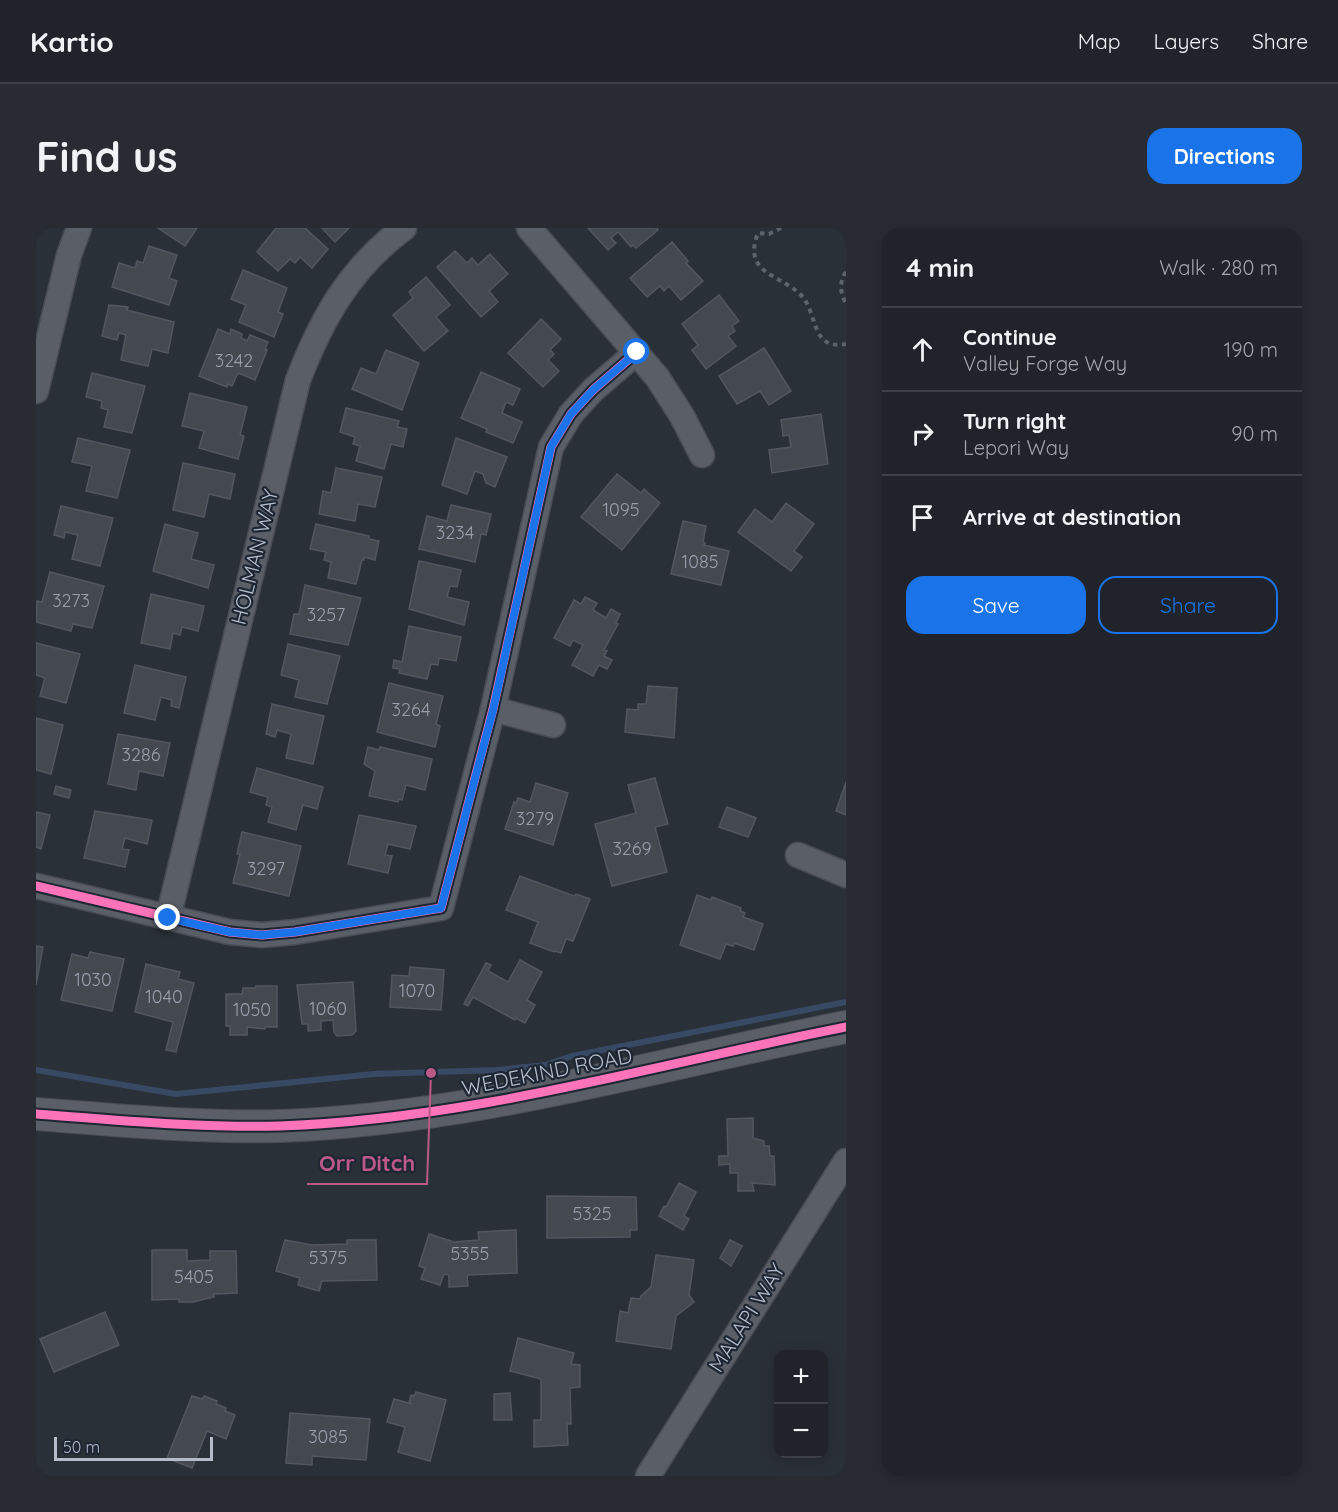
<!DOCTYPE html>
<html lang="en">
<head>
<meta charset="utf-8">
<style>
	:root { --surface:#20242a; --page:#282c32; --text:#f1f3f6; --muted:#a2a4a8; --line:#3d4147; --accent:#1a73e8 }
	body { margin:0; font-family:Quicksand,sans-serif; background:var(--page); color:var(--text) }
	.controls { position:absolute; right:18px; bottom:18px; display:grid; overflow:hidden; border-radius:12px; box-shadow:0 3px 15px #0003 }
	.controls button { width:54px; height:54px; display:grid; place-items:center; padding:0; border:0; border-bottom:2px solid var(--line); background:var(--surface); color:var(--text); font:30px sans-serif }
	.scale { position:absolute; left:18px; bottom:15px; width:159px; box-sizing:border-box; padding-left:6px; border:3px solid #b4bcc9; border-top:0; font-size:16px; line-height:21px; white-space:nowrap; color:#b4bcc9; -webkit-text-stroke:4px #1d2633; paint-order:stroke }
	.stop { position:absolute; width:18px; height:18px; margin:-14px; border:4px solid #1a73e8; border-radius:50%; background:#fff }
	.stop.end { background:#1a73e8; border-color:#fff; box-shadow:0 2px 6px #0008 }
	.list { margin:0; padding:0; list-style:none }
	h2 { display:flex; justify-content:space-between; align-items:center; height:78px; margin:0; padding:0 24px; font-size:26px }
	h2 small { font-size:20px; font-weight:400; color:var(--muted) }
	.list li { display:grid; grid-template-columns:39px 1fr auto; gap:18px; align-items:center; box-sizing:border-box; height:84px; padding:0 24px; border-top:2px solid var(--line) }
	.list b { display:block; font-size:22px; white-space:nowrap }
	.list p { margin:0; font-size:20px; white-space:nowrap; color:var(--muted) }
	.list em { font-size:20px; font-style:normal; color:var(--muted) }
	.actions { display:flex; gap:12px; padding:18px 24px }
	.actions a { flex:1; padding:14px 0; border:2px solid var(--accent); border-radius:18px; text-align:center; font-size:21px; color:var(--accent) }
	.actions .main { background:var(--accent); color:#fff }
	.icon { flex:none; width:33px; height:33px; fill:none; stroke:currentColor; stroke-width:2; stroke-linecap:round; stroke-linejoin:round }
	.map { position:relative; flex:none; width:810px; height:1248px; overflow:hidden; border-radius:18px }
	header { display:flex; align-items:center; gap:36px; box-sizing:border-box; height:84px; padding:0 30px; background:var(--surface); border-bottom:2px solid var(--line) }
	header strong { font-size:28px }
	nav { display:flex; gap:33px; margin-inline-start:auto; font-size:21px }
	.intro { display:flex; align-items:center; justify-content:space-between; box-sizing:border-box; height:144px; padding:0 36px }
	h1 { margin:0; font-size:42px }
	.button { padding:15px 27px; border-radius:18px; background:var(--accent); color:#fff; font-size:21px; font-weight:700 }
	main { display:flex; gap:36px; padding:0 36px }
	aside { flex:1; background:var(--surface); border-radius:18px; box-shadow:0 3px 15px #0003 }
	.map>svg:first-child { display:block }
	.lines { fill:none; stroke-linecap:round; stroke-linejoin:round }
	.stream { stroke:#384963; stroke-width:6 }
	.building { fill:#444950; stroke:#52575f; stroke-width:1.5 }
	.minor-casing { stroke:#484c53; stroke-width:27 }
	.tertiary-casing { stroke:#484c53; stroke-width:34 }
	.path { stroke:#5d636a; stroke-width:4; stroke-dasharray:4.5 4.5; stroke-linecap:butt }
	.minor { stroke:#5a5e66; stroke-width:24 }
	.tertiary { stroke:#5a5e66; stroke-width:32 }
	.cycleway-casing { stroke:#1d2633; stroke-width:13 }
	.cycleway { stroke:#fb73b8; stroke-width:9 }
	.route { stroke:#1a73e8; stroke-width:8 }
	.labels { text-anchor:middle; stroke-width:4.5; stroke-linejoin:round; paint-order:stroke }
	.number-label { font-size:18px; fill:#989fab }
	.street-label { font-size:21px; fill:#b4bcc9; stroke:#1d2633 }
	.leader { fill:none; stroke:#bc5a87; stroke-width:2 }
	.callout-dot { fill:#bc5a87; stroke:#1d2633; stroke-width:2 }
	.callout-label { font-size:22px; text-anchor:middle; font-weight:bold; fill:#bc5a87; stroke:#1d2633; stroke-width:4.5; stroke-linejoin:round; paint-order:stroke }
</style>
</head>
<body>
<header>
<strong>Kartio</strong>
<nav><a>Map</a><a>Layers</a><a>Share</a></nav>
</header>
<div class="intro"><h1>Find us</h1><a class="button">Directions</a></div>
<main>
<div class="map">
<svg width="810" height="1248" viewBox="0 0 810 1248">
	<rect width="100%" height="100%" fill="#2a3038"/>
	<g class="lines">
		<!-- stream -->
		<path class="stream" d="M0 842 140 866 338 846 461 842 509 837 536 828 810 774"/>
	</g>
	<!-- building -->
	<g class="building">
		<path d="M122 0H161L149 18Z"/>
		<path d="M240 0H269L292 21 276 40 264 29 259 35 254 31 242 43 221 24Z"/>
		<path d="M286 0H313L299 14Z"/>
		<path d="M552 0H621L622 2 600 20 597 17 595 19 582 4 575 10 580 15 572 22Z"/>
		<path d="M636 14 652 33 650 35 667 53 645 72 633 58 628 63 624 58 611 69 594 50Z"/>
		<path d="M113 18 141 27 133 50 141 53 133 77 76 59 83 35 99 40 101 33 107 35Z"/>
		<path d="M419 23 431 35 436 30 442 37 454 26 472 46 453 63 462 74 445 89 401 39Z"/>
		<path d="M207 42 251 60 242 84 247 86 238 109 203 94 210 77 195 71Z"/>
		<path d="M390 49 414 77 400 89 412 103 388 123 357 87 377 70 373 64Z"/>
		<path d="M683 67 703 93 696 98 699 103 692 108 700 118 670 141 656 122 662 117 646 96Z"/>
		<path d="M73 77 92 79 91 82 138 94 132 125 116 121 112 138 85 132 90 107 83 105 81 112 66 108Z"/>
		<path d="M505 91 525 111 514 122 518 126 512 132 523 143 507 159 472 125Z"/>
		<path d="M182 101 194 106 195 101 206 106 205 110 211 113 214 107 232 114 229 121 231 122 219 152 202 145 196 158 192 156 191 159 163 148Z"/>
		<path d="M728 120 755 163 733 177 724 163 701 176 683 148Z"/>
		<path d="M350 122 383 135 366 182 316 161 325 140 340 146Z"/>
		<path d="M445 144 484 161 477 177 470 174 466 185 486 194 477 215 450 204 451 201 425 190Z"/>
		<path d="M56 145 109 158 96 205 68 199 72 182 65 180 66 173 50 169Z"/>
		<path d="M154 165 211 179 204 207 208 208 202 231 163 220 168 203 146 198Z"/>
		<path d="M310 180 363 193 361 199 371 201 367 219 355 216 348 241 320 233 324 218 317 216 319 209 304 204Z"/>
		<path d="M785 186 792 236 736 245 733 222 755 219 753 207 747 208 745 192Z"/>
		<path d="M42 210 94 222 81 270 50 263 56 238 36 234Z"/>
		<path d="M420 210 471 229 459 259 450 255 447 246 439 243 431 266 406 257Z"/>
		<path d="M147 235 199 246 194 271 173 266 168 289 137 282Z"/>
		<path d="M300 240 346 249 339 279 322 276 319 293 283 286 287 263 295 265Z"/>
		<path d="M581 246 605 265 608 261 624 275 586 322 545 289Z"/>
		<path d="M750 275 778 296 758 323 766 329 755 343 702 304 719 281 736 294Z"/>
		<path d="M415 277 455 286 450 307 445 306 439 334 383 321 391 288 411 293Z"/>
		<path d="M25 278 77 290 64 338 36 331 42 307 29 304 28 310 18 307Z"/>
		<path d="M647 293 670 298 667 314 669 315 668 317 693 323 685 357 635 346Z"/>
		<path d="M129 296 162 305 155 331 178 337 172 360 117 343Z"/>
		<path d="M280 296 333 308V311L343 313 339 332 328 329V332H326L320 356 292 350 295 334 288 332 290 324 274 321Z"/>
		<path d="M383 333 425 342 421 359 414 358 411 369 433 374 428 397 373 381Z"/>
		<path d="M14 344 68 358 56 400 37 396 35 403 0 394 1 373 6 374Z"/>
		<path d="M269 357 325 370 312 417 254 406 258 386H263Z"/>
		<path d="M115 366 168 378 162 403 146 399 144 407 137 405 134 421 105 415Z"/>
		<path d="M549 369 561 375 557 382 570 390 575 381 584 386 580 395 582 396 568 422 571 423 568 428 576 432 571 441 563 437 557 448 536 437 547 417 537 412 534 418 518 410 538 372 545 376Z"/>
		<path d="M373 398 425 409 420 433 403 430 402 437 395 436 391 451 363 445 364 441 357 440 358 432 366 434Z"/>
		<path d="M0 415 44 426 30 475 4 468 9 450 0 447Z"/>
		<path d="M252 416 304 428 291 476 259 469 263 452 245 447Z"/>
		<path d="M99 437 150 449 143 480 135 478 136 472 125 469 119 492 88 485Z"/>
		<path d="M353 455 407 468 400 496 404 498 399 519 341 504Z"/>
		<path d="M612 458 641 460 638 510 589 504 591 481 602 482V476H610Z"/>
		<path d="M236 476 288 488 277 536 250 530 255 506 241 502 239 509 230 506Z"/>
		<path d="M0 490 27 497 15 546 0 542Z"/>
		<path d="M82 506 134 515 127 548 103 543 100 562 72 556Z"/>
		<path d="M332 519 343 522 344 519 396 531 389 562 370 557 366 572 363 571 362 574 333 568 339 543 328 536Z"/>
		<path d="M221 540 287 559 281 581 267 577 260 602 232 594 236 579 230 577 232 569 214 564Z"/>
		<path d="M619 550 632 596 619 599 631 644 576 658 559 596 600 585 592 557Z"/>
		<path d="M810 554V587L800 583Z"/>
		<path d="M500 555 532 565 517 617 469 601 478 574 480 575 482 570 494 574Z"/>
		<path d="M20 558 35 562 33 570 18 566Z"/>
		<path d="M691 579 720 590 712 609 683 599Z"/>
		<path d="M59 583 116 592 111 616 89 610 86 621 93 622 89 639 48 630Z"/>
		<path d="M0 584 14 587 5 621 0 619Z"/>
		<path d="M323 587 380 598 374 621 352 616 349 627 356 628 352 645 312 636Z"/>
		<path d="M206 604 265 618 253 668 197 655 204 626H201Z"/>
		<path d="M484 648 538 668 540 666 554 671 537 713 530 711 525 725 519 723 518 724 494 715 502 694 470 682Z"/>
		<path d="M661 667 675 672 676 669 705 680 704 683 709 685 707 689 727 696 718 722 698 715 697 718 690 716 684 731 644 717Z"/>
		<path d="M0 718 7 719 0 757Z"/>
		<path d="M54 724 88 731 76 783 25 772 36 726 52 730Z"/>
		<path d="M484 732 506 744 491 772 499 777 489 795 480 790 479 792 437 769 432 778 428 776 450 735 455 737 452 743 472 754Z"/>
		<path d="M110 736 144 744 142 751 158 755 140 824 130 822 137 794 99 784Z"/>
		<path d="M374 739 408 742 405 782 354 779 356 747 373 748Z"/>
		<path d="M317 754 320 803 316 807 301 808 298 804 297 792 285 793V802L272 803V796H266L261 757Z"/>
		<path d="M220 758H241V799H229V801L211 799V807H194V798H190V766H206L207 760H219Z"/>
		<path d="M717 890V910L728 913V918H733L734 928H738L739 957 716 955 718 963H702V945H694V936L683 937V928H692L691 891Z"/>
		<path d="M643 955 660 964 648 988 653 991 647 1002 623 988 628 978 630 979Z"/>
		<path d="M511 968 600 969 601 1002H594V1009L511 1010Z"/>
		<path d="M480 1002 481 1045 431 1047 432 1058 413 1059V1047L408 1046 404 1057 385 1051 389 1040 383 1038 393 1006 418 1014 443 1012 442 1004Z"/>
		<path d="M249 1012 276 1017 311 1016V1012H340L341 1052 286 1053 283 1063 262 1057 264 1050 240 1043Z"/>
		<path d="M694 1012 706 1018 695 1038 684 1030Z"/>
		<path d="M116 1022H151V1033L174 1032V1023H200L201 1065 178 1066V1069L157 1074H143V1071L116 1072Z"/>
		<path d="M620 1027 658 1032 653 1067 658 1074 640 1088 635 1121 580 1113 584 1083 592 1085 595 1070 604 1071 605 1068 615 1059Z"/>
		<path d="M69 1084 83 1117 18 1144 4 1111Z"/>
		<path d="M482 1110 538 1125 535 1136 544 1137V1159L534 1160 535 1196H531L532 1217 498 1219V1192H505V1151L474 1143Z"/>
		<path d="M380 1164 410 1172 394 1233 362 1224 369 1199 351 1194 358 1171 376 1176 373 1175 375 1167 378 1168Z"/>
		<path d="M474 1165 476 1192H458V1166Z"/>
		<path d="M156 1168 166 1171 168 1168 181 1173 180 1176 190 1180 189 1183 199 1187 190 1211 171 1203 156 1240 131 1230Z"/>
		<path d="M254 1185 334 1191 330 1232 276 1228V1237L250 1235Z"/>
	</g>
	<g class="lines">
		<!-- minor casing -->
		<g class="minor-casing">
			<g id="minor">
				<path d="M493 0 621 149 646 188 666 227"/>
				<path d="M0 163 33 27 43 0"/>
				<path d="M457 481 517 497"/>
				<path d="M762 627 810 647"/>
				<path d="M0 658 194 704 226 707 259 704 405 680 457 481 515 219 535 186 557 162 601 124"/>
				<path d="M132 690 262 152C286 90 314 40 368 0"/>
				<path d="M612 1248 810 933"/>
			</g>
		</g>
		<!-- tertiary casing -->
		<g class="tertiary-casing">
			<path id="tertiary" d="M0 886C79 892 165 900 244 898 437 891 622 836 810 799"/>
		</g>
		<!-- path -->
		<g class="path">
			<path d="M745 0 733 6 722 5C706 46 744 46 765 67 782 84 774 123 810 116"/>
			<path d="M810 44C803 53 804 66 810 75"/>
		</g>
		<!-- minor -->
		<use href="#minor" class="minor"/>
		<!-- tertiary -->
		<use href="#tertiary" class="tertiary"/>
		<!-- cycleway casing -->
		<g class="cycleway-casing">
			<g id="cycleway">
				<path d="M0 658 194 704 226 707 259 704 405 680 457 481 515 219 535 186 557 162 601 124"/>
				<path d="M0 886C79 892 165 900 244 898 437 891 622 836 810 799"/>
			</g>
		</g>
		<!-- cycleway -->
		<use href="#cycleway" class="cycleway"/>
	</g>
	<g class="lines">
		<!-- route -->
		<path class="route" d="M132 690 194 704 226 707 259 704 405 680 457 482 515 219 535 186 557 162 601 124"/>
	</g>
	<g class="labels">
		<!-- number labels -->
		<g class="number-label">
			<text x="198" y="139">3242</text>
			<text x="585" y="288">1095</text>
			<text x="419" y="311">3234</text>
			<text x="664" y="340">1085</text>
			<text x="35" y="379">3273</text>
			<text x="290" y="393">3257</text>
			<text x="375" y="488">3264</text>
			<text x="105" y="533">3286</text>
			<text x="499" y="597">3279</text>
			<text x="596" y="627">3269</text>
			<text x="230" y="647">3297</text>
			<text x="57" y="758">1030</text>
			<text x="381" y="769">1070</text>
			<text x="128" y="775">1040</text>
			<text x="292" y="787">1060</text>
			<text x="216" y="788">1050</text>
			<text x="556" y="992">5325</text>
			<text x="434" y="1032">5355</text>
			<text x="292" y="1036">5375</text>
			<text x="158" y="1055">5405</text>
			<text x="292" y="1215">3085</text>
		</g>
		<!-- street labels -->
		<g class="street-label">
			<text transform="translate(219 329) rotate(-76)" y="7">HOLMAN WAY</text>
			<text transform="translate(511 844) rotate(-11)" y="7">WEDEKIND ROAD</text>
			<text transform="translate(711 1090) rotate(-58)" y="7">MALAPI WAY</text>
		</g>
	</g>
	<!-- callouts -->
	<path class="leader" d="M395 845L391 956H271"/>
	<circle class="callout-dot" cx="395" cy="845" r="6"/>
	<g class="callout-label">
		<text x="331" y="943">Orr Ditch</text>
	</g>
</svg>
<div class="controls">
<button>+</button>
<button>−</button>
</div>
<div class="scale">50 m</div>
<div class="stop" style="left:601px;top:124px"></div>
<div class="stop end" style="left:132px;top:690px"></div>
</div>
<aside>
<h2>4 min<small>Walk · 280 m</small></h2>
<ul class="list">
<li><svg class="icon" aria-label="ahead" viewBox="0 0 24 24"><path d="M12 20V5M6 11l6-6 6 6"/></svg><div><b>Continue</b><p>Valley Forge Way</p></div><em>190 m</em></li>
<li><svg class="icon" aria-label="right" viewBox="0 0 24 24"><path d="M7 20v-9h11M14 6l5 5-5 5"/></svg><div><b>Turn right</b><p>Lepori Way</p></div><em>90 m</em></li>
<li><svg class="icon" aria-label="arrive" viewBox="0 0 24 24"><path d="M6 21V4h12l-3 4 3 4H6"/></svg><div><b>Arrive at destination</b></div></li>
</ul>
<div class="actions"><a class="main">Save</a><a>Share</a></div>
</aside>
</main>
</body>
</html>
